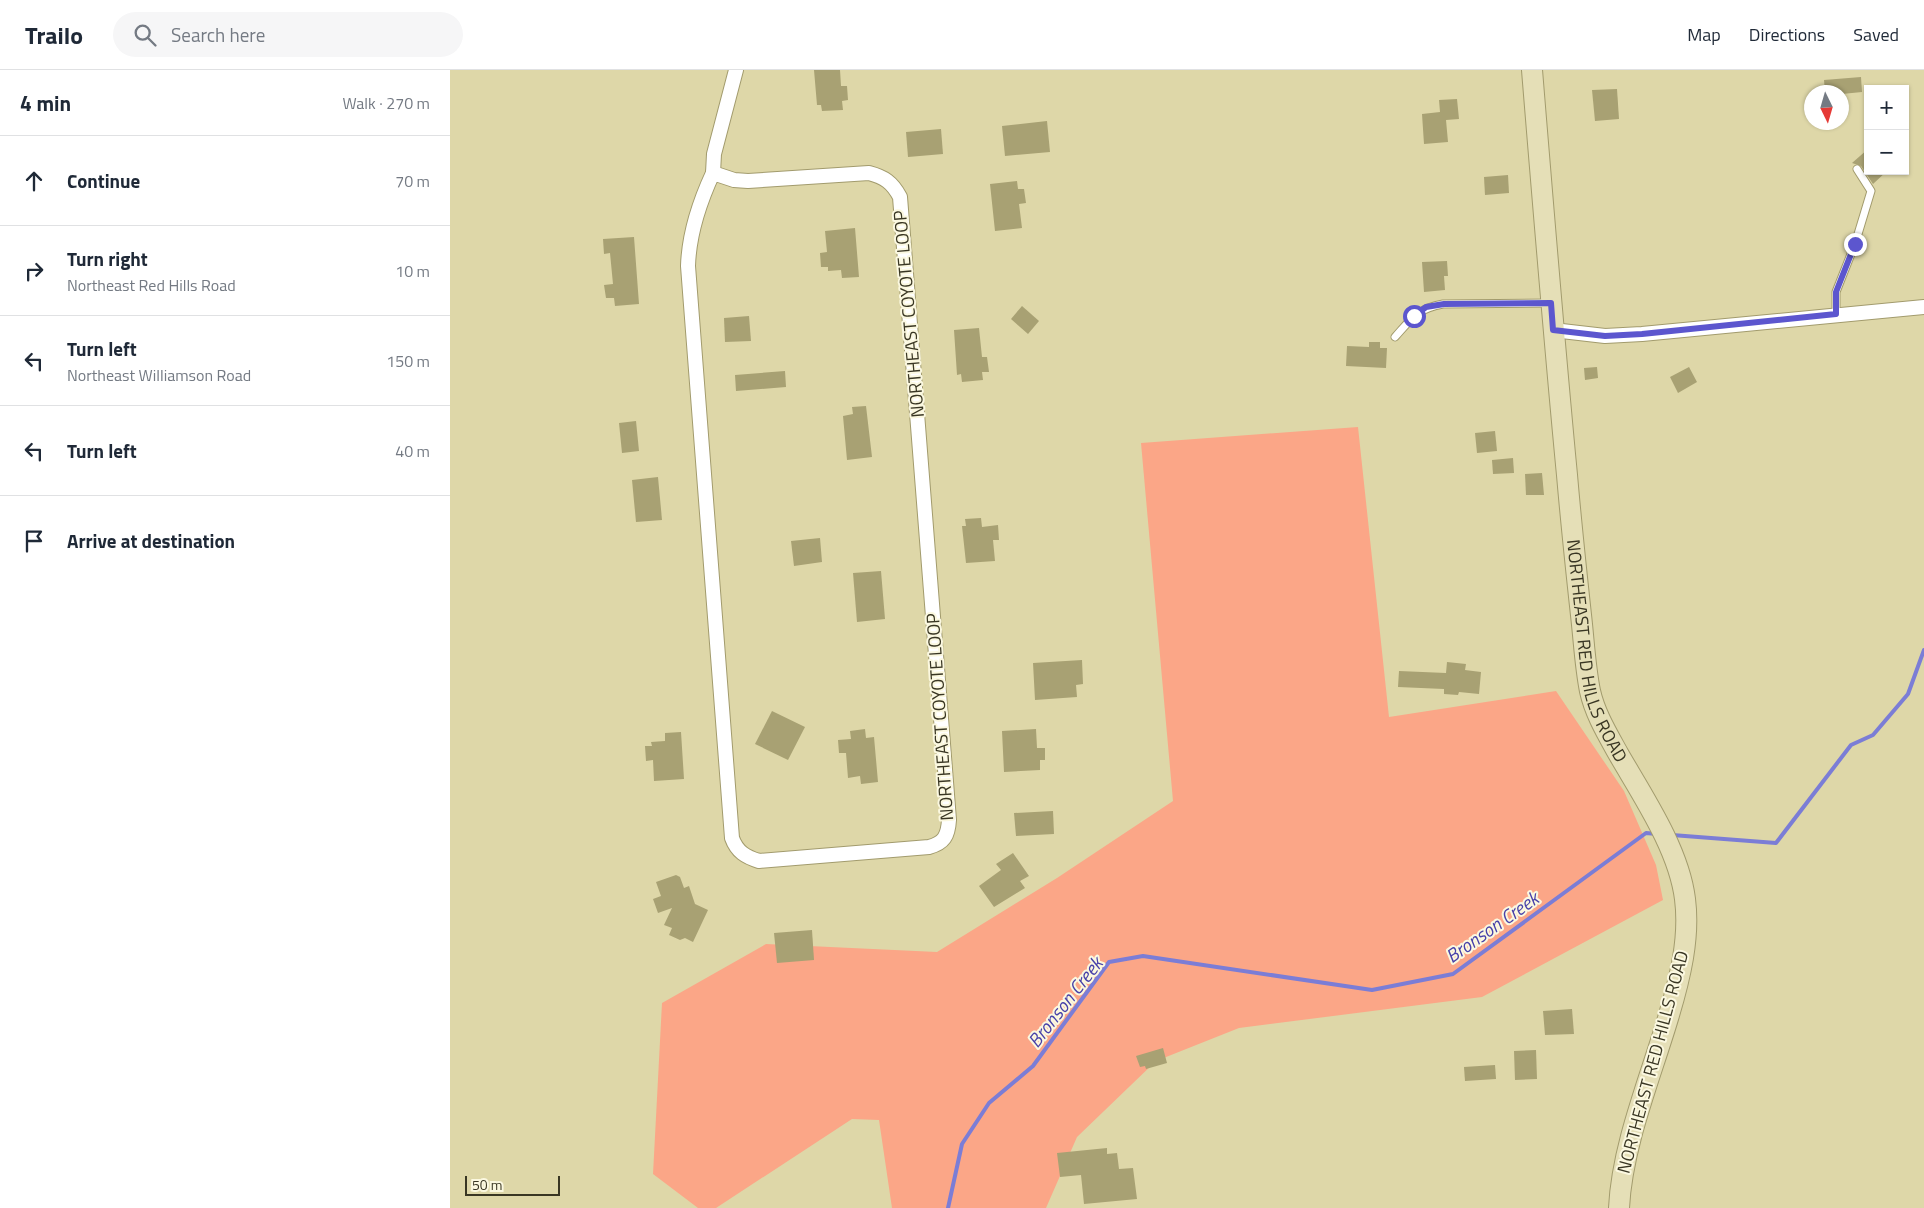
<!DOCTYPE html>
<html lang="en">
<head>
<meta charset="utf-8">
<style>
	:root { --surface:#fff; --page:#f6f6f7; --text:#1f2937; --muted:#747a83; --line:#e0e1e3 }
	body { margin:0; font-family:"Titillium Web",sans-serif; background:var(--page); color:var(--text) }
	.controls { position:absolute; right:15px; top:15px; display:grid; overflow:hidden; border-radius:0px; box-shadow:0 1px 4px #0004 }
	.controls button { width:45px; height:45px; display:grid; place-items:center; padding:0; border:0; border-bottom:1px solid var(--line); background:var(--surface); color:var(--text); font:25px sans-serif }
	.compass { position:absolute; left:1354px; top:15px; width:45px; height:45px; border-radius:50%; background:var(--surface); box-shadow:0 1px 4px #0004; rotate:175deg }
	.scale { position:absolute; left:15px; bottom:12px; width:95px; box-sizing:border-box; padding-left:5px; border:2px solid #393623; border-top:0; font-size:14px; line-height:18px; white-space:nowrap; color:#393623; -webkit-text-stroke:4px #fbf8e0; paint-order:stroke }
	.stop { position:absolute; width:15px; height:15px; margin:-11px; border:4px solid #5c56ce; border-radius:50%; background:#fff }
	.stop.end { background:#5c56ce; border-color:#fff; box-shadow:0 1px 5px #0008 }
	.list { margin:0; padding:0; list-style:none }
	h2 { display:flex; justify-content:space-between; align-items:center; height:65px; margin:0; padding:0 20px; font-size:21px }
	h2 small { font-size:16px; font-weight:400; color:var(--muted) }
	.list li { display:grid; grid-template-columns:32px 1fr auto; gap:15px; align-items:center; box-sizing:border-box; height:90px; padding:0 20px; border-top:1px solid var(--line) }
	.list b { display:block; font-size:19px; white-space:nowrap }
	.list p { margin:0; font-size:16px; white-space:nowrap; color:var(--muted) }
	.list em { font-size:16px; font-style:normal; color:var(--muted) }
	.icon { flex:none; width:28px; height:28px; fill:none; stroke:currentColor; stroke-width:2; stroke-linecap:round; stroke-linejoin:round }
	.map { position:relative; flex:none; width:1474px; height:1138px; overflow:hidden }
	header { display:flex; align-items:center; gap:30px; box-sizing:border-box; height:70px; padding:0 25px; background:var(--surface); border-bottom:1px solid var(--line) }
	header strong { font-size:24px }
	nav { display:flex; gap:28px; margin-inline-start:auto; font-size:18px }
	.search { width:350px; height:45px; background:var(--page); display:flex; align-items:center; gap:12px; box-sizing:border-box; padding:0 18px; border-radius:28px; color:var(--muted); font-size:19px }
	main { display:flex }
	aside { flex:1; background:var(--surface) }
	.map>svg:first-child { display:block }
	.green { fill:#fba687 }
	.lines { fill:none; stroke-linecap:round; stroke-linejoin:round }
	.stream { stroke:#7b7dd6; stroke-width:4 }
	.building { fill:#a8a173 }
	.lane-casing { stroke:#a29b6d; stroke-width:9 }
	.street-casing { stroke:#a29b6d; stroke-width:16 }
	.secondary-casing { stroke:#a29b6d; stroke-width:22 }
	.lane { stroke:#fff; stroke-width:7 }
	.street { stroke:#fff; stroke-width:14 }
	.secondary { stroke:#e5dfb7; stroke-width:20 }
	.route { stroke:#5c56ce; stroke-width:6 }
	.labels { text-anchor:middle; stroke-width:4; stroke-linejoin:round; paint-order:stroke }
	.street-label { font-size:18px; fill:#393623; stroke:#fbf8e0 }
	.water-label { font-size:19px; font-style:italic; fill:#4841a9; stroke:#fbf8e0 }
</style>
</head>
<body>
<header>
<strong>Trailo</strong>
<div class="search"><svg class="icon" aria-label="search" viewBox="0 0 24 24"><circle cx="10" cy="10" r="6"/><path d="M15 15l6 6"/></svg>Search here</div>
<nav><a>Map</a><a>Directions</a><a>Saved</a></nav>
</header>
<main>
<aside>
<h2>4 min<small>Walk · 270 m</small></h2>
<ul class="list">
<li><svg class="icon" aria-label="ahead" viewBox="0 0 24 24"><path d="M12 20V5M6 11l6-6 6 6"/></svg><div><b>Continue</b></div><em>70 m</em></li>
<li><svg class="icon" aria-label="right" viewBox="0 0 24 24"><path d="M7 20v-9h11M14 6l5 5-5 5"/></svg><div><b>Turn right</b><p>Northeast Red Hills Road</p></div><em>10 m</em></li>
<li><svg class="icon" aria-label="left" viewBox="0 0 24 24"><path d="M17 20v-9H6M10 6l-5 5 5 5"/></svg><div><b>Turn left</b><p>Northeast Williamson Road</p></div><em>150 m</em></li>
<li><svg class="icon" aria-label="left" viewBox="0 0 24 24"><path d="M17 20v-9H6M10 6l-5 5 5 5"/></svg><div><b>Turn left</b></div><em>40 m</em></li>
<li><svg class="icon" aria-label="arrive" viewBox="0 0 24 24"><path d="M6 21V4h12l-3 4 3 4H6"/></svg><div><b>Arrive at destination</b></div></li>
</ul>
</aside>
<div class="map">
<svg width="1474" height="1138" viewBox="0 0 1474 1138">
	<rect width="100%" height="100%" fill="#ded7a8"/>
	<!-- green -->
	<path class="green" d="M908 357 939 647 1106 621 1174 721 1206 795 1213 830 1032 927 789 958 706 991 627 1067 596 1138H442L429 1050 402 1049 266 1138H248L203 1104 212 933 316 874 487 882 607 808 723 731 691 373Z"/>
	<g class="lines">
		<!-- stream -->
		<g class="stream">
			<path d="M1222 765 1326 773 1401 675 1423 665 1458 624 1474 580"/>
			<path d="M498 1138 512 1074 539 1033 583 996 659 892 693 886 922 920 1003 904 1196 763 1207 764"/>
		</g>
	</g>
	<!-- building -->
	<g class="building">
		<path d="M364 0H390L391 16H397L398 30 392 31 393 40 372 41 371 35H367Z"/>
		<path d="M1411 7 1412 22 1392 24 1375 22 1374 10Z"/>
		<path d="M1167 19 1169 49 1145 51 1142 20Z"/>
		<path d="M1007 29 1009 49 996 50 998 72 974 74 972 44 990 42 989 30Z"/>
		<path d="M597 51 600 82 555 86 552 56Z"/>
		<path d="M491 59 493 84 458 87 456 62Z"/>
		<path d="M1418 79V101H1437L1423 114 1411 96 1402 93Z"/>
		<path d="M1058 105 1059 123 1035 125 1034 107Z"/>
		<path d="M567 111 568 119H574L576 133 569 134 572 158 545 161 540 114Z"/>
		<path d="M405 158 409 207 392 208 391 200 378 201V197H371L370 183 377 182 375 161Z"/>
		<path d="M184 167 189 234 165 236 164 228H156L154 215 163 214 160 183 154 184 153 169Z"/>
		<path d="M997 191 998 206H994L995 220 974 222 972 192Z"/>
		<path d="M572 236 589 251 578 264 561 249Z"/>
		<path d="M299 246 301 271 275 272 274 248Z"/>
		<path d="M529 258 532 287H537L539 302H532L533 310 512 312 511 304 507 305 504 260Z"/>
		<path d="M919 272H930V278H937L936 298 896 296 897 276 919 277Z"/>
		<path d="M1147 297 1148 308 1135 310 1134 298Z"/>
		<path d="M1239 297 1247 312 1228 323 1220 307Z"/>
		<path d="M335 301 336 317 286 321 285 305Z"/>
		<path d="M416 336 422 387 397 390 393 346 403 344 402 337Z"/>
		<path d="M186 351 189 381 172 383 169 353Z"/>
		<path d="M1045 361 1047 381 1027 383 1025 363Z"/>
		<path d="M1063 388 1064 403 1043 404 1042 390Z"/>
		<path d="M1092 403 1094 425H1076L1075 404Z"/>
		<path d="M208 407 212 450 186 452 182 410Z"/>
		<path d="M531 448 532 457 548 455 549 470H543L545 491 516 493 512 456H516L515 449Z"/>
		<path d="M370 468 372 492 344 496 341 471Z"/>
		<path d="M431 501 435 549 407 552 403 503Z"/>
		<path d="M632 590 633 614 626 615 627 627 585 630 583 593Z"/>
		<path d="M997 592 1016 594 1015 600 1031 602 1029 624 1009 622 1008 625 994 624V619L948 617 949 601 996 603Z"/>
		<path d="M322 641 355 657 338 690 305 674Z"/>
		<path d="M415 659 416 668 424 667 428 712 411 714 410 706 398 708 396 683H389L388 670 401 669 400 661Z"/>
		<path d="M586 659 587 678H595V690H590V700L554 702 552 661Z"/>
		<path d="M231 662 234 709 204 711 203 690 196 691 195 676H202L201 672 215 671V663Z"/>
		<path d="M603 741 604 764 566 766 564 743Z"/>
		<path d="M563 783 579 806 570 811 575 818 544 837 529 816 551 800 546 794Z"/>
		<path d="M226 805 230 807 234 818 239 816 245 834 258 840 243 872 235 868 230 870 219 865 222 858 214 855 222 838 208 843 203 829 211 826 206 812Z"/>
		<path d="M362 860 364 890 327 893 324 863Z"/>
		<path d="M1122 939 1124 964 1095 965 1093 941Z"/>
		<path d="M713 978 717 993 696 999 695 996 690 997 686 986Z"/>
		<path d="M1086 980 1087 1009 1065 1010 1064 981Z"/>
		<path d="M1045 995 1046 1009 1015 1011 1014 997Z"/>
		<path d="M657 1078V1084L667 1083 669 1099 683 1098 687 1129 634 1134 631 1105 610 1107 607 1083Z"/>
	</g>
	<g class="lines">
		<!-- lane casing -->
		<g class="lane-casing">
			<g id="lane">
				<path d="M1386 244V222L1405 174 1421 121 1407 99"/>
				<path d="M945 267C963 247 967 239 993 234L1100 233"/>
			</g>
		</g>
		<!-- street casing -->
		<g class="street-casing">
			<g id="street">
				<path d="M263 103 284 110 298 111 419 103C434 107 442 112 450 127L499 750C498 766 494 773 479 777L309 791C296 787 287 782 282 768L238 196C239 164 250 131 263 103Z"/>
				<path d="M263 103 264 84 286 0"/>
				<path d="M1103 260 1155 266 1192 264 1474 237"/>
			</g>
		</g>
		<!-- secondary casing -->
		<g class="secondary-casing">
			<g id="secondary">
				<path id="s1" d="M1082 0C1093 135 1104 270 1117 405 1121 452 1126 499 1131 545 1134 571 1135 596 1140 621 1145 644 1158 665 1169 685 1194 728 1229 780 1235 829 1240 868 1230 908 1219 945 1201 1006 1172 1075 1169 1138"/>
			</g>
		</g>
		<!-- lane -->
		<use href="#lane" class="lane"/>
		<!-- street -->
		<use href="#street" class="street"/>
		<!-- secondary -->
		<use href="#secondary" class="secondary"/>
	</g>
	<g class="lines">
		<!-- route -->
		<path class="route" d="M964 246 976 237 994 234 1101 233 1103 260 1155 266 1192 264 1386 244V222L1405 174"/>
	</g>
	<g class="labels">
		<!-- street labels -->
		<g class="street-label">
			<text transform="translate(459 244) rotate(-95)" y="6">NORTHEAST COYOTE LOOP</text>
			<text dy="6" stroke="none"><textPath href="#s1" startOffset="586">NORTHEAST RED HILLS ROAD</textPath></text>
			<text transform="translate(490 647) rotate(-94)" y="6">NORTHEAST COYOTE LOOP</text>
			<text transform="translate(1203 992) rotate(-75)" y="6">NORTHEAST RED HILLS ROAD</text>
		</g>
		<!-- water labels -->
		<g class="water-label">
			<text transform="translate(1042 857) rotate(-35)" y="7">Bronson Creek</text>
			<text transform="translate(615 932) rotate(-52)" y="7">Bronson Creek</text>
		</g>
	</g>
</svg>
<div class="controls">
<button>+</button>
<button>−</button>
</div>
<svg class="compass" viewBox="-18 -18 36 36"><path d="M0-13l5 13h-10z" fill="#e53935"/><path d="M0 13l5-13h-10z" fill="#747a83"/></svg>
<div class="scale">50 m</div>
<div class="stop" style="left:964px;top:246px"></div>
<div class="stop end" style="left:1405px;top:174px"></div>
</div>
</main>
</body>
</html>
